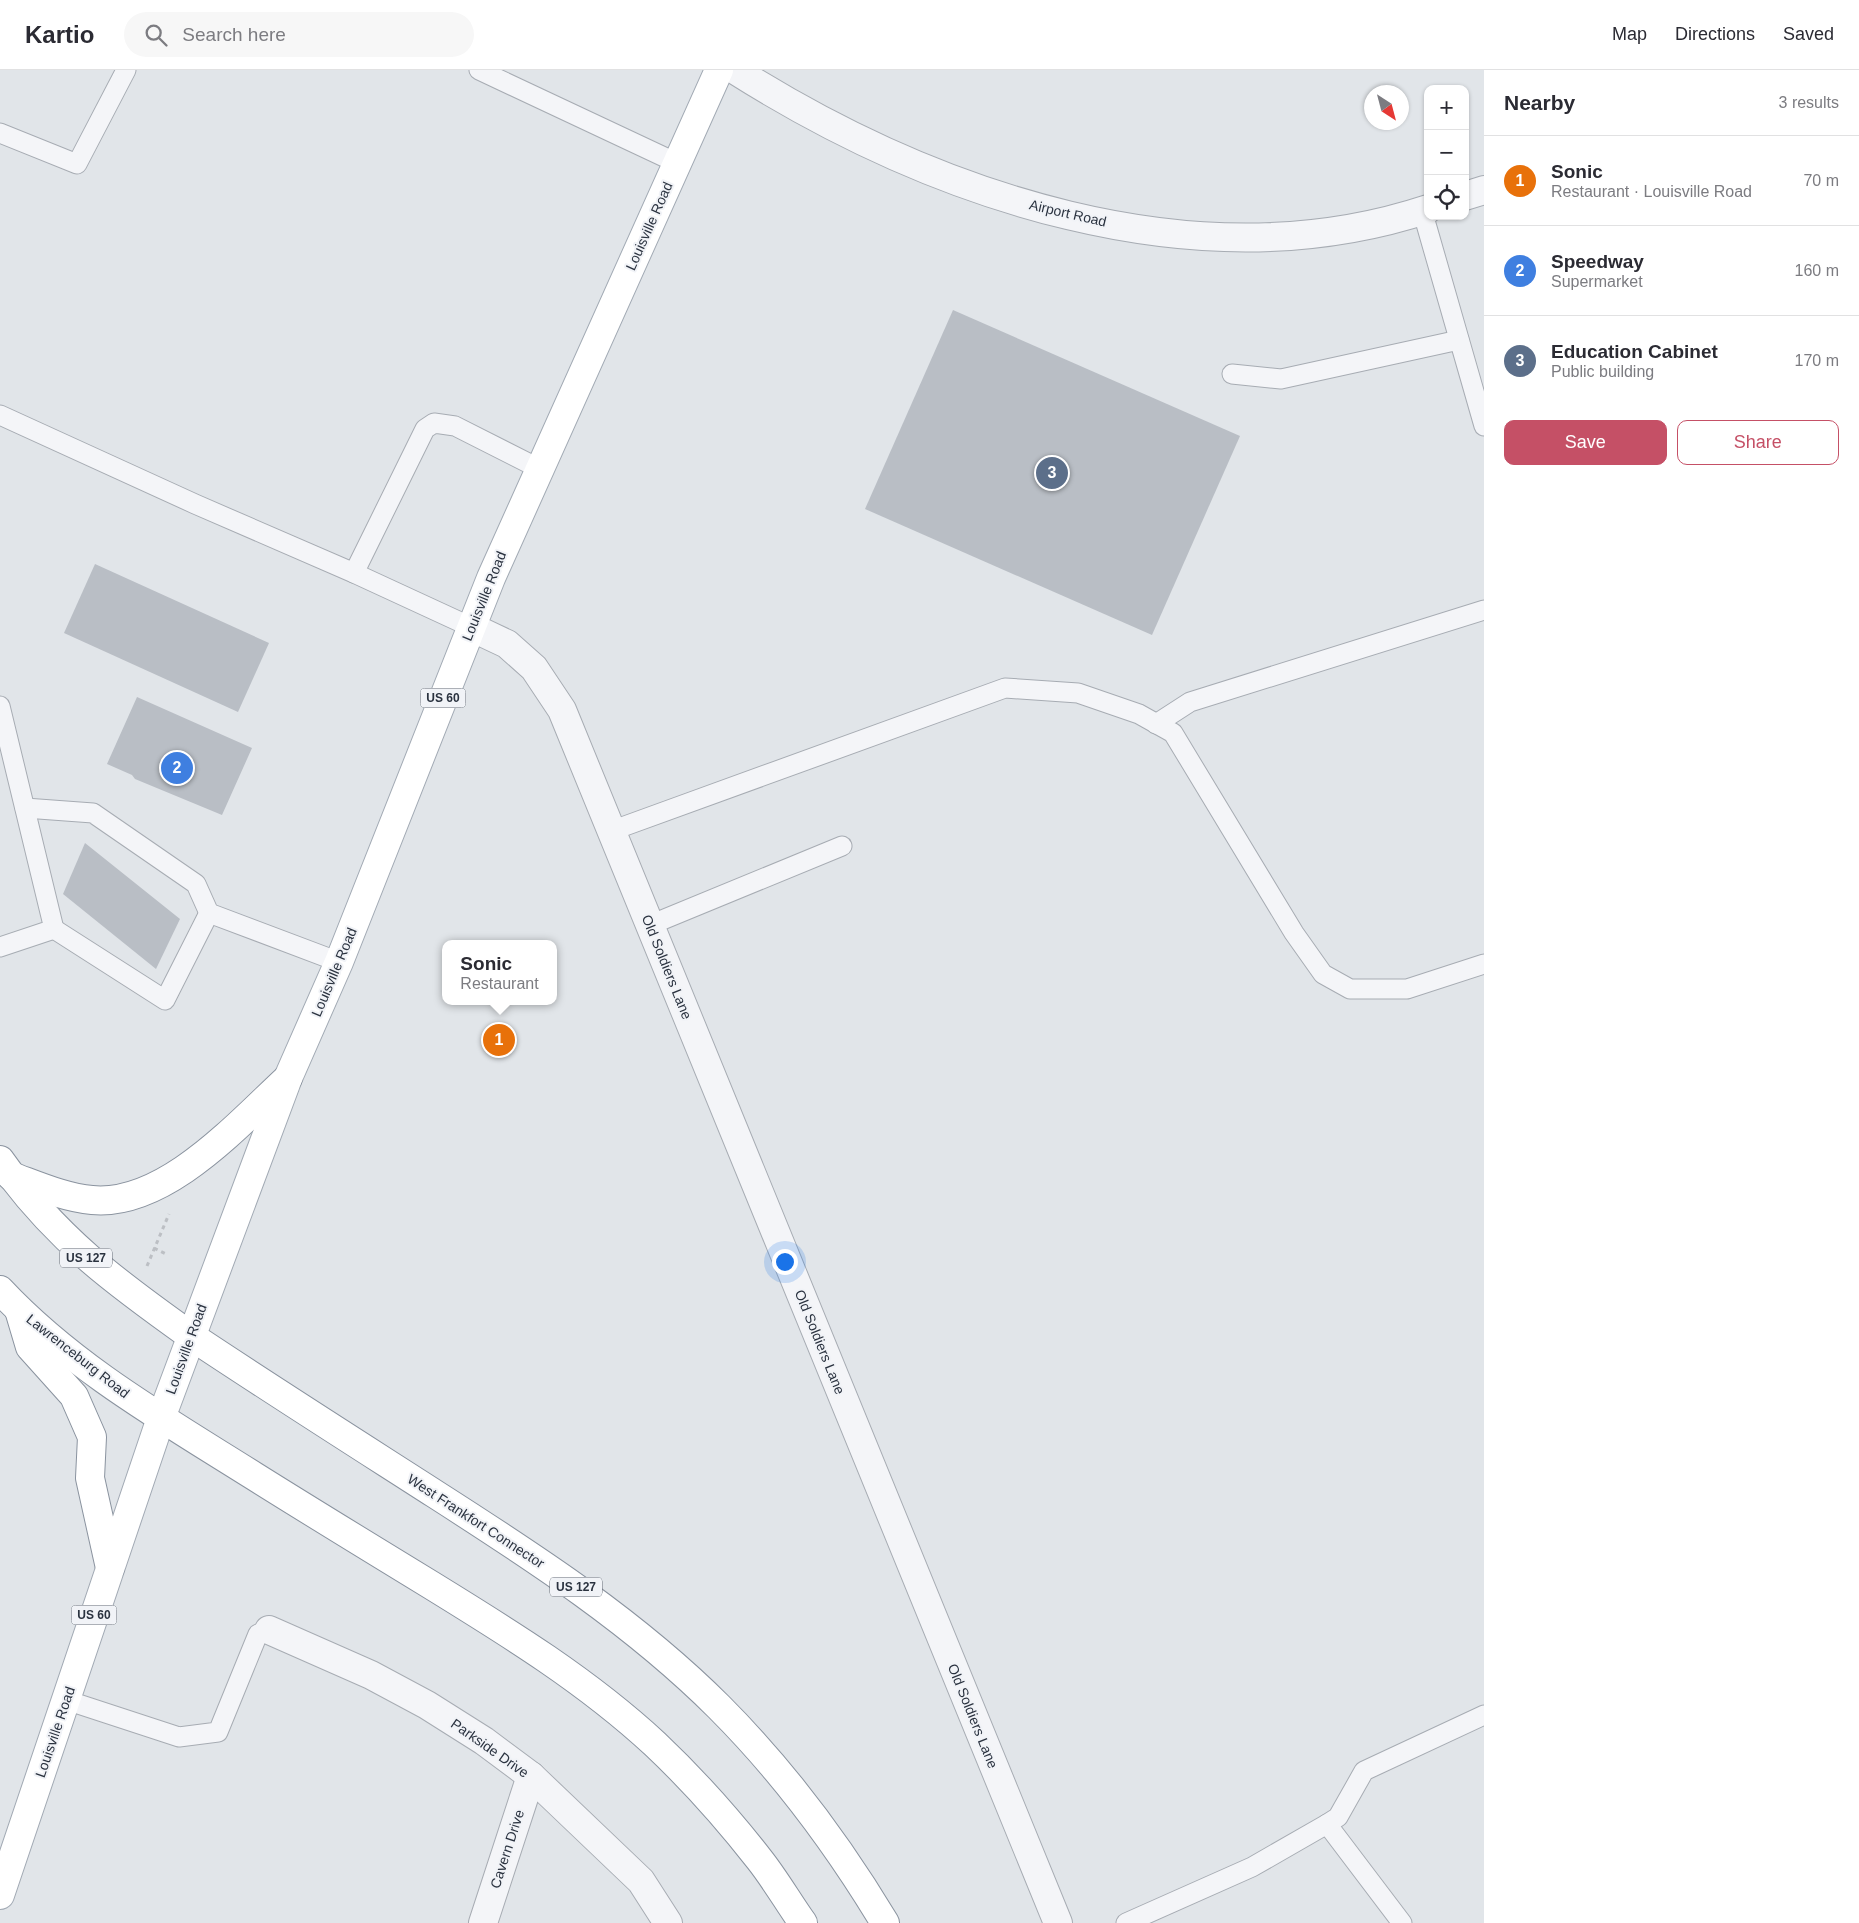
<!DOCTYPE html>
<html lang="en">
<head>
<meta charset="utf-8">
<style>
	:root { --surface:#fff; --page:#f7f7f7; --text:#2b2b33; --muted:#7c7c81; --line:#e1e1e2; --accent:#c55066 }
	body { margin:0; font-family:Arial,sans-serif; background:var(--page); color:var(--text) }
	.controls { position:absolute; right:15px; top:15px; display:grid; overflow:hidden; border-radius:10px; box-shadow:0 1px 4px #0004 }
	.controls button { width:45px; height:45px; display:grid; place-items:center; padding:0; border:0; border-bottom:1px solid var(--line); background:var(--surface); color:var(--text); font:25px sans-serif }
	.compass { position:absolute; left:1364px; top:15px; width:45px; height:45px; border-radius:50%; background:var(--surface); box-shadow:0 1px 4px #0004; rotate:144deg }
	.you { position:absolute; left:784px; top:1191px; width:18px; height:18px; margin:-12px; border:4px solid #fff; border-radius:50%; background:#1a73e8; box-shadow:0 0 0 8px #1a73e833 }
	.badge { display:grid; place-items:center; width:32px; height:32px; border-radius:50%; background:var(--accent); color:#fff; font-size:16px; font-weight:700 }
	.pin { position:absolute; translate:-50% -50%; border:2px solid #fff; box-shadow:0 1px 5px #0006 }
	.popup { position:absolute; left:442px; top:870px; width:115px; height:65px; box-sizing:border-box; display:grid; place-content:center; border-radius:10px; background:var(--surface); filter:drop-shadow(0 1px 4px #0005); font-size:16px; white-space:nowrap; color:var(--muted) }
	.popup b { font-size:19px; color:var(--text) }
	.popup::after { content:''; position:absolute; left:50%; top:100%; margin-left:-10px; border:10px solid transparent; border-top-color:var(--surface) }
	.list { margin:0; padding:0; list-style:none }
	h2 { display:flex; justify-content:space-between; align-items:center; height:65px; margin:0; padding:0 20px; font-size:21px }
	h2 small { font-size:16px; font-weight:400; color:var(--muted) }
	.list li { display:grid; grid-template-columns:32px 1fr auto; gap:15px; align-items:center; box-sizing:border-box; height:90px; padding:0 20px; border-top:1px solid var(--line) }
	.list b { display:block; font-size:19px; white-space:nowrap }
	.list p { margin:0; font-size:16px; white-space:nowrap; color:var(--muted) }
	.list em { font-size:16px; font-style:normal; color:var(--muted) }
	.actions { display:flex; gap:10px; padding:15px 20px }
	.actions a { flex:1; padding:11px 0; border:1px solid var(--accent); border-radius:10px; text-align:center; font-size:18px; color:var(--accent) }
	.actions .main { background:var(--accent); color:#fff }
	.icon { flex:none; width:28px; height:28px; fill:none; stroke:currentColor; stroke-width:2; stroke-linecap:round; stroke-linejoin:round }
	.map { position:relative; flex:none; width:1484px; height:1853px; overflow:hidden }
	header { display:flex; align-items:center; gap:30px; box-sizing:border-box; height:70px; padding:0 25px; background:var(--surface); border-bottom:1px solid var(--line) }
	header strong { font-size:24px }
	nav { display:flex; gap:28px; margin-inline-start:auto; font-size:18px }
	.search { width:350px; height:45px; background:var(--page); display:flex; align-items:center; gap:12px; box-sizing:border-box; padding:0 18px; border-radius:28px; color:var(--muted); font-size:19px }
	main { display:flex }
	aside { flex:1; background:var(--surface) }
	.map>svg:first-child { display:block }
	.building { fill:#b9bec5 }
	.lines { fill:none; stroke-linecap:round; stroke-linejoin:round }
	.service-casing { stroke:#a7acb3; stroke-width:21 }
	.minor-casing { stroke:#a7acb3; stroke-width:30 }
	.primary-casing { stroke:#a2aab4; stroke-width:30 }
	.trunk-casing { stroke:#8a939f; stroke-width:30 }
	.path { stroke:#bcbfc4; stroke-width:3; stroke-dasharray:4 4; stroke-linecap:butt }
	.service { stroke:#f4f5f8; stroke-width:19 }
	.minor { stroke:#f4f5f8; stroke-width:28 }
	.primary { stroke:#fff; stroke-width:28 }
	.trunk { stroke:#fff; stroke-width:28 }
	.labels { text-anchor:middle; stroke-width:4; stroke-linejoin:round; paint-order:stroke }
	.shield { fill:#f1f3f7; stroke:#666d77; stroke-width:1 }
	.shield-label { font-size:12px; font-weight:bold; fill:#2b3340 }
	.street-label { font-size:14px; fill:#2b3340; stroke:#f1f3f7 }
</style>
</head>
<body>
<header>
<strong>Kartio</strong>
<div class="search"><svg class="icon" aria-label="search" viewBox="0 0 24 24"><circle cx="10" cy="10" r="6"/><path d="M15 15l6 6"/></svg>Search here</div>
<nav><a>Map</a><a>Directions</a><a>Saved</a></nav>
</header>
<main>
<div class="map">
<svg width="1484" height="1853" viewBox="0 0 1484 1853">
	<rect width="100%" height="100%" fill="#e1e5e9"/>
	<!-- building -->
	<g class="building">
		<path d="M953 240 1240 366 1152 565 865 439Z"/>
		<path d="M95 494 269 573 238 642 64 563Z"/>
		<path d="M137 627 252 678 222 745 135 709 132 705 107 694Z"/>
		<path d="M85 773 180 849 156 899 63 824Z"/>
	</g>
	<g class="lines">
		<!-- service casing -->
		<g class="service-casing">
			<g id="service">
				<path d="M479 0 677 93"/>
				<path d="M0 63 77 94 126 0"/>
				<path d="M1422 140 1484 356"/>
				<path d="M1232 304 1281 309 1459 270"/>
				<path d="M0 345 195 434 354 503 425 359 434 353 455 356 540 399"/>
				<path d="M354 503 471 557"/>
				<path d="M0 636 54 859 0 877"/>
				<path d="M1156 654 1190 632 1484 540"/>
				<path d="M25 738 93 743 196 814 209 843 339 892"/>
				<path d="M611 761 1005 618 1078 623 1139 644 1173 663 1294 863 1323 904 1350 919H1407L1484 894"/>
				<path d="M650 855 842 776"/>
				<path d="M54 859 165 930 209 843"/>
				<path d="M66 1630 179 1667 218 1662 258 1564 269 1560"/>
				<path d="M1327 1754 1402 1853"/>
				<path d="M1126 1853 1252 1797 1327 1754 1338 1747 1364 1701 1484 1645"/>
			</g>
		</g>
		<!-- minor casing -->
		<g class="minor-casing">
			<g id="minor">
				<path d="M735 0C933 125 1195 216 1428 139"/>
				<path d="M1465 126 1484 120"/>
				<path d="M471 557 507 574 534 598 562 640 1058 1853"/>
				<path d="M269 1560 371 1605 427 1635 484 1671 531 1706 641 1811 668 1853"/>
				<path d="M483 1853 531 1706"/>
			</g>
		</g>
		<!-- primary casing -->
		<g class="primary-casing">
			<path id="primary" d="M0 1825 161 1348 288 1008 339 892 491 508 719 0"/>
		</g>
		<!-- trunk casing -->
		<g class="trunk-casing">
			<g id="trunk">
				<path d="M0 1090C55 1168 115 1212 191 1266 272 1320 354 1372 435 1424 535 1488 635 1553 719 1637 784 1702 838 1775 885 1853"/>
				<path d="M11 1106C36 1115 65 1128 92 1130 165 1137 238 1054 288 1008"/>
				<path d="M0 1220C72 1297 165 1350 254 1406 313 1443 372 1479 431 1515 509 1563 587 1611 655 1674 692 1709 727 1748 759 1789 775 1809 788 1832 803 1853"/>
				<path d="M19 1240 30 1277 74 1326 92 1367 90 1408 110 1498"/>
			</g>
		</g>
		<!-- path -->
		<g class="path">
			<path d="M154 1178 168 1185"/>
			<path d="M147 1196 169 1144"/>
		</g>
		<!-- service -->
		<use href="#service" class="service"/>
		<!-- minor -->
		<use href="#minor" class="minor"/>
		<!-- primary -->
		<use href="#primary" class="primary"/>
		<!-- trunk -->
		<use href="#trunk" class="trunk"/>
	</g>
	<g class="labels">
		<!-- shield labels -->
		<g class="shield">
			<rect x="420.5" y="618.5" width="45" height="19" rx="4"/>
			<rect x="60" y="1178.5" width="52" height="19" rx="4"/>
			<rect x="550" y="1507.5" width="52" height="19" rx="4"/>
			<rect x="71.5" y="1535.5" width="45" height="19" rx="4"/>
		</g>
		<g class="shield-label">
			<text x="443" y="632">US 60</text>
			<text x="86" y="1192">US 127</text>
			<text x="576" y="1521">US 127</text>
			<text x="94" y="1549">US 60</text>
		</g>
		<!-- street labels -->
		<g class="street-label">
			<text transform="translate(1068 143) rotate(13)" y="5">Airport Road</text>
			<text transform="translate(649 156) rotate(-66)" y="5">Louisville Road</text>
			<text transform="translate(484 526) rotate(-68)" y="5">Louisville Road</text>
			<text transform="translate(667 897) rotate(68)" y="5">Old Soldiers Lane</text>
			<text transform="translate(334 902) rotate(-67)" y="5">Louisville Road</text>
			<text transform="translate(820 1272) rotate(68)" y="5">Old Soldiers Lane</text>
			<text transform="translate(186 1279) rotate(-70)" y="5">Louisville Road</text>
			<text transform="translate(78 1286) rotate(38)" y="5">Lawrenceburg Road</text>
			<text transform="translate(476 1451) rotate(33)" y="5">West Frankfort Connector</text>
			<text transform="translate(973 1646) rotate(68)" y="5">Old Soldiers Lane</text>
			<text transform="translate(55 1662) rotate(-71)" y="5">Louisville Road</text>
			<text transform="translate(490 1678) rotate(35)" y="5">Parkside Drive</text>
			<text transform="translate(507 1779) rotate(-72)" y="5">Cavern Drive</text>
		</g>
	</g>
</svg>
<div class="controls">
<button>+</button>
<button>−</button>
<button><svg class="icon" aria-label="locate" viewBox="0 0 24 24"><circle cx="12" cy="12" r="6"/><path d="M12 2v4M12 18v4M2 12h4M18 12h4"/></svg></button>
</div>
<svg class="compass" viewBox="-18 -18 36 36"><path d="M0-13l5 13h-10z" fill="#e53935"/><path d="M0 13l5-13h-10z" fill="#7c7c81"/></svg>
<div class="you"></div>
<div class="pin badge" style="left:499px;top:970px;background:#e8710a">1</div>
<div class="popup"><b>Sonic</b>Restaurant</div>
<div class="pin badge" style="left:177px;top:698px;background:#3f7fe0">2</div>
<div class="pin badge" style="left:1052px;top:403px;background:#5c6f8a">3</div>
</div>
<aside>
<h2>Nearby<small>3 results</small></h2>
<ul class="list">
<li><span class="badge" style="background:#e8710a">1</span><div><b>Sonic</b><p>Restaurant · Louisville Road</p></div><em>70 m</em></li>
<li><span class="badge" style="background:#3f7fe0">2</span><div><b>Speedway</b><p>Supermarket</p></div><em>160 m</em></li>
<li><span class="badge" style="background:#5c6f8a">3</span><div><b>Education Cabinet</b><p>Public building</p></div><em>170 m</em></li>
</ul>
<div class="actions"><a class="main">Save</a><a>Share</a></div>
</aside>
</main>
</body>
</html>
